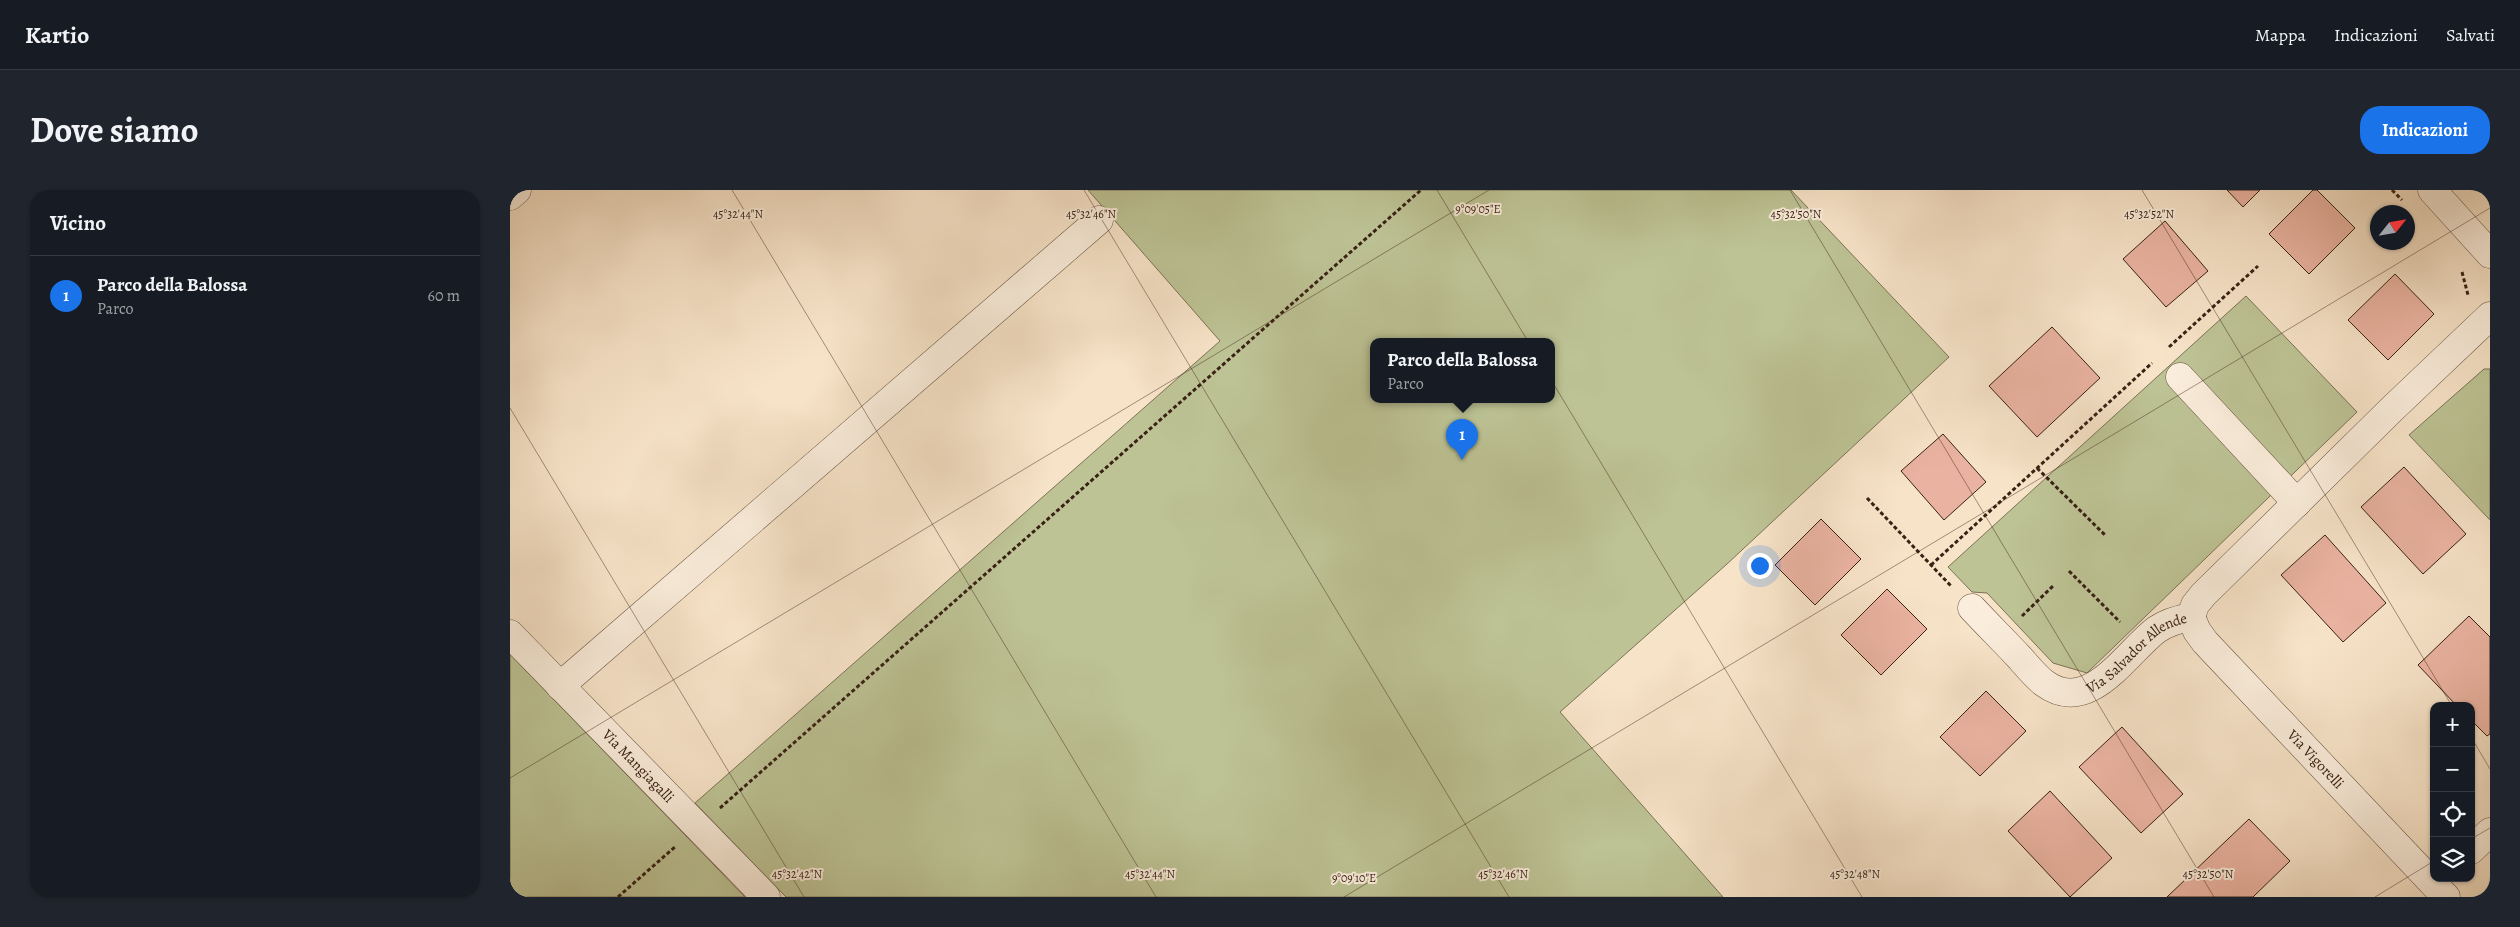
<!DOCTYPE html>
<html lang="it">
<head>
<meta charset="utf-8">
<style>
	:root { --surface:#171b24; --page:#20242c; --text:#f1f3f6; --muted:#9ea1a6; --line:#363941; --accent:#1a73e8 }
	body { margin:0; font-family:Alegreya,serif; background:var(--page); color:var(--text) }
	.controls { position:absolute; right:15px; bottom:15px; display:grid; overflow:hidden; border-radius:10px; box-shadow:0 1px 4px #0004 }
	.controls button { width:45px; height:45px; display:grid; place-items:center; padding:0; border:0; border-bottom:1px solid var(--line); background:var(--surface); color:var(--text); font:25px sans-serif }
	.compass { position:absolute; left:1860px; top:15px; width:45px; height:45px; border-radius:50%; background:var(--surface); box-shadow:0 1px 4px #0004; rotate:59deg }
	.you { position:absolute; left:1249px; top:375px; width:18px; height:18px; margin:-12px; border:4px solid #fff; border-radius:50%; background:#1a73e8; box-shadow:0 0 0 8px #1a73e833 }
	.badge { display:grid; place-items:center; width:32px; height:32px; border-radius:50%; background:var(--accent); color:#fff; font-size:16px; font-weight:700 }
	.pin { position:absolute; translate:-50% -41px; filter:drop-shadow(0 1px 2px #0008) }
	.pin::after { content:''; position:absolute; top:26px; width:18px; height:15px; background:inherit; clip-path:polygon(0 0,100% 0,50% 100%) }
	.popup { position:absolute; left:860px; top:148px; width:185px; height:65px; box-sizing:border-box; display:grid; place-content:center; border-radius:10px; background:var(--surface); filter:drop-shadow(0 1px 4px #0005); font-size:16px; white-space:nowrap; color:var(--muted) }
	.popup b { font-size:19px; color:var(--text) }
	.popup::after { content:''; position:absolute; left:50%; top:100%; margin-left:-10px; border:10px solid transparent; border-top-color:var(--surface) }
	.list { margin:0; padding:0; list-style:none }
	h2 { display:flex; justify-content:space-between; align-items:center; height:65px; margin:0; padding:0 20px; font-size:21px }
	h2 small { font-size:16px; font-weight:400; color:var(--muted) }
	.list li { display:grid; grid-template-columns:32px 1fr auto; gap:15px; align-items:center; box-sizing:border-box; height:80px; padding:0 20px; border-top:1px solid var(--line) }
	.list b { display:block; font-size:19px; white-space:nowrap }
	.list p { margin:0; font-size:16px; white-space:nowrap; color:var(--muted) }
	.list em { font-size:16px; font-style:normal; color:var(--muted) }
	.icon { flex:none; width:28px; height:28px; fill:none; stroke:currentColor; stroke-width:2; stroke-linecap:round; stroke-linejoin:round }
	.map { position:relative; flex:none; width:1980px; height:707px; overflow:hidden; border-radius:20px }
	header { display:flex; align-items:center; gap:30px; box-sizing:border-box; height:70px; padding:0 25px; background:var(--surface); border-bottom:1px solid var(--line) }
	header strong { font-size:24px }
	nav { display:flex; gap:28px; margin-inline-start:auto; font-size:18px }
	.intro { display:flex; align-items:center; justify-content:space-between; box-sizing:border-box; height:120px; padding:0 30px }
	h1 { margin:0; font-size:35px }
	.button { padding:12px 22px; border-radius:20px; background:var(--accent); color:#fff; font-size:18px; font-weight:700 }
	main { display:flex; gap:30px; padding:0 30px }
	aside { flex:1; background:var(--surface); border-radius:20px; box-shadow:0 1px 4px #0004 }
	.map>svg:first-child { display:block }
	.green { fill:#bdc395; stroke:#7b7255; fill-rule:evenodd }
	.building { fill:#eab3a1; stroke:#392115 }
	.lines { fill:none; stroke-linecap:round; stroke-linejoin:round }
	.minor-casing { stroke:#685242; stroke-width:29 }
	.path { stroke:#392115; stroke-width:3; stroke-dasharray:4 2.5; stroke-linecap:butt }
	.minor { stroke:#faeddb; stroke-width:28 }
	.ticks { fill:none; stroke:#392115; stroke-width:1; stroke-opacity:0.45 }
	.labels { text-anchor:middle; stroke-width:4; stroke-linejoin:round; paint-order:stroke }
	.street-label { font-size:15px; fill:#392115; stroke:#faeddb }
	.ticks-label { font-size:12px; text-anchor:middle; fill:#392115; stroke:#faeddb; stroke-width:4; stroke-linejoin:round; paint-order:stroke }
</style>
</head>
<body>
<header>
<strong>Kartio</strong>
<nav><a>Mappa</a><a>Indicazioni</a><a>Salvati</a></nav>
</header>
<div class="intro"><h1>Dove siamo</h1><a class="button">Indicazioni</a></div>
<main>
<aside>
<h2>Vicino<small></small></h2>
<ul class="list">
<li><span class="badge">1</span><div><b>Parco della Balossa</b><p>Parco</p></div><em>60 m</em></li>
</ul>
</aside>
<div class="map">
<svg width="1980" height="707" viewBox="0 0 1980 707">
	<rect width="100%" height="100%" fill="#f7e3c8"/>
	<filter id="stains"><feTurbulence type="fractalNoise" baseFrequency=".004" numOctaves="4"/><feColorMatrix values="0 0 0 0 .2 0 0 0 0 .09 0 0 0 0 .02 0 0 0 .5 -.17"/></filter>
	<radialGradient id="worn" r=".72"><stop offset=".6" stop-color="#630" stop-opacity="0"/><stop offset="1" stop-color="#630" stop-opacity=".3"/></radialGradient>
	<!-- green -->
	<g class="green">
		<path d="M578 0H1281L1439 167 1217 374 1050 522 1213 707H276L185 613 710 151ZM863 151H1041V209H863Z"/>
		<path d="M1736 106 1847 222 1577 483 1543 473 1477 403 1462 402 1438 377Z"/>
		<path d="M1974 179H1980V330L1899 245Z"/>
		<path d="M0 464 235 707H0Z"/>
	</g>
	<!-- building -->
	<g class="building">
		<path d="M1717 0H1750L1733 17Z"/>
		<path d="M1803 0H1807L1845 38 1799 84 1759 44Z"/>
		<path d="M1655 31 1698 81 1656 117 1613 69Z"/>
		<path d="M1885 84 1924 124 1878 170 1838 130Z"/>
		<path d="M1542 137 1590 188 1527 247 1479 196Z"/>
		<path d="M1433 244 1476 292 1434 330 1391 281Z"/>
		<path d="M1894 277 1956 344 1913 384 1851 317Z"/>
		<path d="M1311 329 1351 369 1305 415 1265 375Z"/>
		<path d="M1815 345 1876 413 1833 452 1771 385Z"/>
		<path d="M1377 399 1417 439 1371 485 1331 445Z"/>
		<path d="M1959 426 1980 447V544L1977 546 1961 530V516H1947L1908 475Z"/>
		<path d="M1476 501 1516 541 1470 586 1430 547Z"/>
		<path d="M1612 537 1673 604 1631 643 1569 577Z"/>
		<path d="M1540 601 1602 668 1560 707 1498 641Z"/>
		<path d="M1739 629 1780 671 1743 707H1657Z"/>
	</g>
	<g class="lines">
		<!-- minor casing -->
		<g class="minor-casing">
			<g id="minor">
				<path d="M1922 0 1980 64"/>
				<path d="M0 6 7 0"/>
				<path d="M1670 187 1787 313"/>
				<path id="s1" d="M1462 418C1478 435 1494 451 1510 468 1517 476 1525 486 1534 493 1579 526 1614 465 1646 440 1656 433 1669 429 1681 427"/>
				<path d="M1681 427 1685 415 1693 405 1882 219 1980 126"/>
				<path id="s2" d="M1681 427 1687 441 1695 452 1936 707"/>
				<path id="s3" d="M0 444 256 707"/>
				<path d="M50 496 589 30"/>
				<path d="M1961 660 1980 642"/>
			</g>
		</g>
		<!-- path -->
		<g class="path">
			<path d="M1882 0 1892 10"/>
			<path d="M1952 82 1958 105"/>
			<path d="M1659 157 1748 76"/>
			<path d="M1527 278 1596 346"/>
			<path d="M1357 308 1441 396"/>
			<path d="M1421 375 1642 173"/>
			<path d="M1559 381 1610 432"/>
			<path d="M1512 426 1543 396"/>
			<path d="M210 618 911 0"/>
			<path d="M108 707 166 656"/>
		</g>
		<!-- minor -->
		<use href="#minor" class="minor"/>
	</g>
	<!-- ticks -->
	<path class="ticks" d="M222 0 646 707M574 0 999 707M927 0 1352 707M1280 0 1704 707M1632 0 1942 516M0 218 294 707M1961 547 1980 579M0 588 979 0M1961 649 1980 638M834 707 1980 18M1865 707 1924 671"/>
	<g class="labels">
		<!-- street labels -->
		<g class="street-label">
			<text dy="5" stroke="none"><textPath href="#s1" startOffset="212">Via Salvador Allende</textPath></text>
			<text dy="5" stroke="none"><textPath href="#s2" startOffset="190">Via Vigorelli</textPath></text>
			<text dy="5" stroke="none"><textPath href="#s3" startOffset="184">Via Mangiagalli</textPath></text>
		</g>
	</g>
	<g class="ticks-label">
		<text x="968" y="23">9°09'05"E</text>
		<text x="228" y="28">45°32'44"N</text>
		<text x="581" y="28">45°32'46"N</text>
		<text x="1286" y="28">45°32'50"N</text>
		<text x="1639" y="28">45°32'52"N</text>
		<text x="287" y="688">45°32'42"N</text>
		<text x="640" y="688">45°32'44"N</text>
		<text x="993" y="688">45°32'46"N</text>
		<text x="1345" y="688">45°32'48"N</text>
		<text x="1698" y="688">45°32'50"N</text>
		<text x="844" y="692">9°09'10"E</text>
	</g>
	<rect width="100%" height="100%" filter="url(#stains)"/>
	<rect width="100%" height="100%" fill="url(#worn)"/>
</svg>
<div class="controls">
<button>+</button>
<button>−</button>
<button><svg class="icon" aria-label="locate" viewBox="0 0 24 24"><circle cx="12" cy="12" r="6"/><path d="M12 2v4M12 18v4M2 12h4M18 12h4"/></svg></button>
<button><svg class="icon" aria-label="layers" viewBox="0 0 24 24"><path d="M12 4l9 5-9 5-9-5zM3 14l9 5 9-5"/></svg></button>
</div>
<svg class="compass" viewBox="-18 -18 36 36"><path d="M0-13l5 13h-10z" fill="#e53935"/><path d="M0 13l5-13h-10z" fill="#9ea1a6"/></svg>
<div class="you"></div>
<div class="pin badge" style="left:952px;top:270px">1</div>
<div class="popup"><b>Parco della Balossa</b>Parco</div>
</div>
</main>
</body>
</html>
